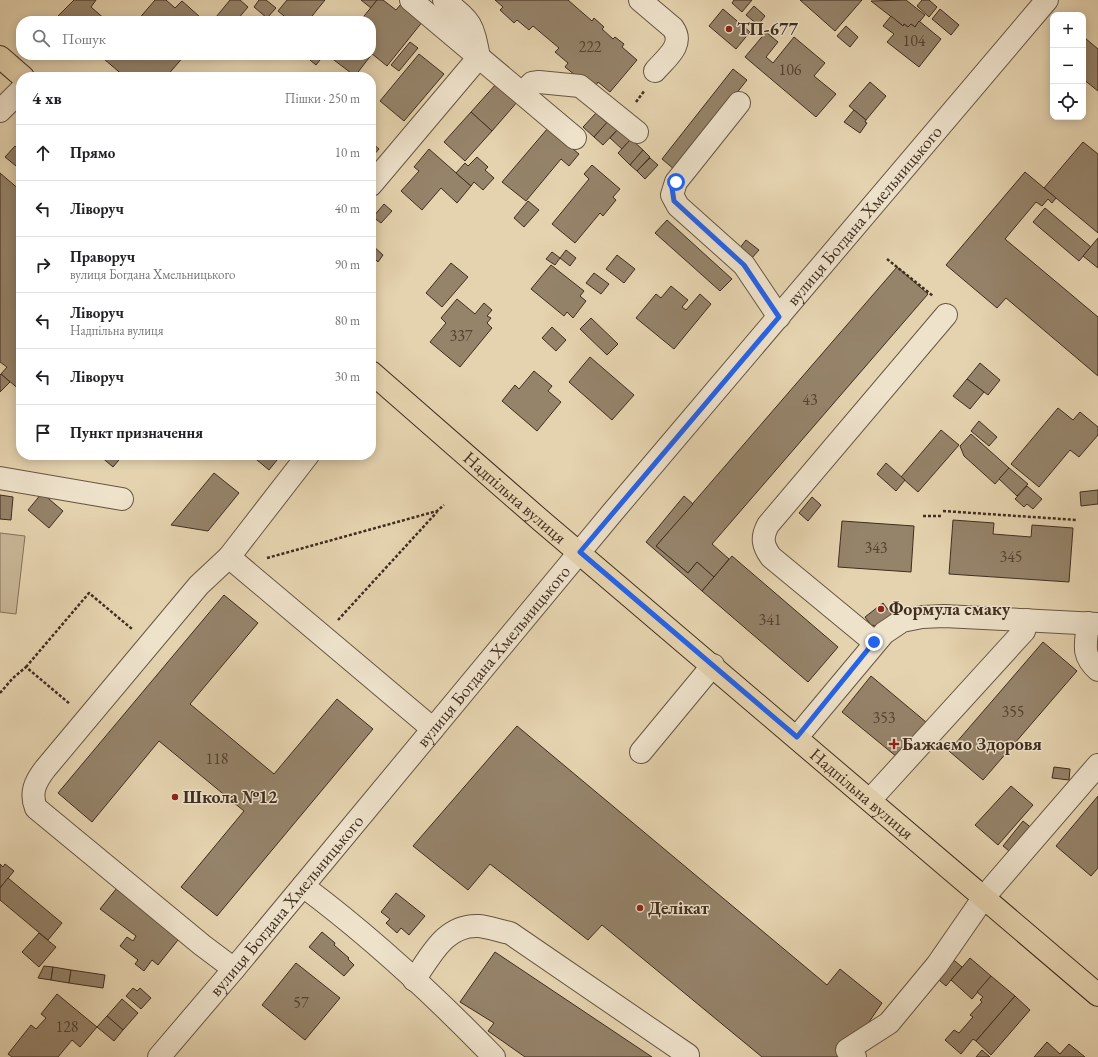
<!DOCTYPE html>
<html lang="uk">
<head>
<meta charset="utf-8">
<style>
	:root { --surface:#fff; --page:#f6f6f6; --text:#202124; --muted:#757577; --line:#e0e0e0 }
	body { margin:0; font-family:"EB Garamond",serif; background:var(--page); color:var(--text) }
	.controls { position:absolute; right:12px; top:12px; display:grid; overflow:hidden; border-radius:8px; box-shadow:0 2px 10px #0003 }
	.controls button { width:36px; height:36px; display:grid; place-items:center; padding:0; border:0; border-bottom:1px solid var(--line); background:var(--surface); color:var(--text); font:20px sans-serif }
	.stop { position:absolute; width:12px; height:12px; margin:-9px; border:3px solid #2563eb; border-radius:50%; background:#fff }
	.stop.end { background:#2563eb; border-color:#fff; box-shadow:0 1px 4px #0008 }
	.list { margin:0; padding:0; list-style:none }
	h2 { display:flex; justify-content:space-between; align-items:center; height:52px; margin:0; padding:0 16px; font-size:17px }
	h2 small { font-size:13px; font-weight:400; color:var(--muted) }
	.list li { display:grid; grid-template-columns:26px 1fr auto; gap:12px; align-items:center; box-sizing:border-box; height:56px; padding:0 16px; border-top:1px solid var(--line) }
	.list b { display:block; font-size:15px; white-space:nowrap }
	.list p { margin:0; font-size:13px; white-space:nowrap; color:var(--muted) }
	.list em { font-size:13px; font-style:normal; color:var(--muted) }
	.icon { flex:none; width:22px; height:22px; fill:none; stroke:currentColor; stroke-width:2; stroke-linecap:round; stroke-linejoin:round }
	.map { position:relative; flex:none; width:1098px; height:1057px; overflow:hidden }
	.search { position:absolute; background:var(--surface); box-shadow:0 2px 10px #0003; left:16px; top:16px; width:360px; height:44px; display:flex; align-items:center; gap:10px; box-sizing:border-box; padding:0 14px; border-radius:16px; color:var(--muted); font-size:15px }
	.panel { position:absolute; background:var(--surface); box-shadow:0 2px 10px #0003; left:16px; top:72px; width:360px; height:388px; border-radius:16px }
	.map>svg:first-child { display:block }
	.green { fill:#c9b797; stroke:#84725b }
	.building { fill:#95836a; stroke:#3f2d1f }
	.lines { fill:none; stroke-linecap:round; stroke-linejoin:round }
	.minor-casing { stroke:#685643; stroke-width:24 }
	.major-casing { stroke:#3f2d1f; stroke-width:24 }
	.path { stroke:#3f2d1f; stroke-width:2.5; stroke-dasharray:3 2; stroke-linecap:butt }
	.minor { stroke:#eee2cb; stroke-width:22 }
	.major { stroke:#e5d3af; stroke-width:22 }
	.route { stroke:#2563eb; stroke-width:5 }
	.poi-dot { fill:#8f2418; stroke:#eee2cb; stroke-width:1.5 }
	.labels { text-anchor:middle; stroke-width:3; stroke-linejoin:round; paint-order:stroke }
	.number-label { font-size:16px; fill:#544232 }
	.poi-label { font-size:18px; font-weight:bold; fill:#3f2d1f; stroke:#eee2cb; text-anchor:start }
	.street-label { font-size:18px; fill:#3f2d1f; stroke:#eee2cb }
</style>
</head>
<body>
<div class="map">
<svg width="1098" height="1057" viewBox="0 0 1098 1057">
	<rect width="100%" height="100%" fill="#e5d3af"/>
	<filter id="stains"><feTurbulence type="fractalNoise" baseFrequency=".005" numOctaves="4"/><feColorMatrix values="0 0 0 0 .2 0 0 0 0 .09 0 0 0 0 .02 0 0 0 .5 -.17"/></filter>
	<radialGradient id="worn" r=".72"><stop offset=".6" stop-color="#630" stop-opacity="0"/><stop offset="1" stop-color="#630" stop-opacity=".3"/></radialGradient>
	<!-- green -->
	<path class="green" d="M0 533 25 536 16 614 0 612Z"/>
	<!-- building -->
	<g class="building">
		<path d="M74 0H96L91 7 107 21H53Z"/>
		<path d="M155 0H166L175 8 182 1 200 17 197 21H137Z"/>
		<path d="M230 0H240L248 7 236 21H221L216 17Z"/>
		<path d="M259 0H266L276 8 267 18 254 7Z"/>
		<path d="M287 0H325L308 21H290L278 11Z"/>
		<path d="M361 0H377L371 8Z"/>
		<path d="M377 0H383L396 10 401 4 423 21 387 66 371 53V21H360Z"/>
		<path d="M495 0H568L592 21 594 18 604 27 602 29 613 39 615 37 624 44 622 47 637 60 610 92 598 82 595 87 580 79 565 67 568 63 555 52 559 48 533 26 529 30 517 20 514 23 500 10 503 7Z"/>
		<path d="M734 0H752L742 12 732 3Z"/>
		<path d="M800 0H862L835 31Z"/>
		<path d="M906 0 925 15 915 27 911 24 908 27 904 24 903 26 871 1Z"/>
		<path d="M922 0H929L937 7 929 17 917 6Z"/>
		<path d="M754 6 765 16 758 25 746 15Z"/>
		<path d="M723 9 750 32 736 49 709 26Z"/>
		<path d="M940 9 959 25 951 35 932 19Z"/>
		<path d="M891 16 903 26 904 24 908 27 911 24 915 27 919 21 941 39 919 67 887 42 894 34 883 26Z"/>
		<path d="M846 26 858 37 850 47 837 36Z"/>
		<path d="M766 32 778 42 766 57 773 63 794 37 825 63 814 76 836 94 816 117 745 57Z"/>
		<path d="M1085 38 1098 49V91L1083 79V41Z"/>
		<path d="M410 42 418 48 399 71 391 65Z"/>
		<path d="M371 53 372 54 355 76 330 57 332 55H371Z"/>
		<path d="M419 54 444 74 404 121 380 101Z"/>
		<path d="M108 55H185L166 77H125L104 59Z"/>
		<path d="M304 55H324L316 65Z"/>
		<path d="M733 69 747 80 675 170 662 159Z"/>
		<path d="M870 82 886 96 866 120 849 106Z"/>
		<path d="M497 83 518 101 492 131 471 112Z"/>
		<path d="M854 110 866 120 865 122 867 123 860 133 844 122Z"/>
		<path d="M471 112 492 131 465 161 444 142Z"/>
		<path d="M596 113 607 123 594 137 583 127Z"/>
		<path d="M609 120 619 128 603 145 594 137Z"/>
		<path d="M548 128 579 154 569 166 561 159 526 201 502 182Z"/>
		<path d="M619 128 631 139 622 149 610 138Z"/>
		<path d="M631 139 643 150 630 165 618 153Z"/>
		<path d="M371 142 379 149 371 158Z"/>
		<path d="M1083 142 1098 154V233L1044 188Z"/>
		<path d="M15 146 21 151V170L5 157Z"/>
		<path d="M429 149 471 186 457 203 441 188 422 210 401 191 419 171 414 167Z"/>
		<path d="M643 150 650 157 637 171 630 165Z"/>
		<path d="M477 157 488 167 485 170 494 178 483 190 474 182 471 186 456 173 465 163 468 166Z"/>
		<path d="M650 158 658 165 645 179 637 171Z"/>
		<path d="M592 165 620 189 613 197 616 200 603 216 600 213 575 243 552 224 589 179 584 174Z"/>
		<path d="M1025 172 1056 198 1052 203 1048 199 1042 206 1036 202 1005 239 1098 317V376L1006 298 997 308 946 265Z"/>
		<path d="M0 173 21 191V391L1 374 7 367 0 362Z"/>
		<path d="M528 201 539 210 524 227 514 218Z"/>
		<path d="M384 204 392 211 381 223 373 217Z"/>
		<path d="M1045 208 1091 247 1079 261 1033 222Z"/>
		<path d="M667 220 732 279 720 291 655 233Z"/>
		<path d="M1098 238V268L1083 256Z"/>
		<path d="M746 240 759 250 751 259 739 249Z"/>
		<path d="M371 244 383 255 378 262 375 259 371 263Z"/>
		<path d="M566 250 576 258 570 266 560 258Z"/>
		<path d="M552 252 560 258 555 265 546 259Z"/>
		<path d="M617 255 635 269 624 283 606 269Z"/>
		<path d="M451 263 468 277 442 307 426 293Z"/>
		<path d="M551 265 584 291 580 296 586 301 573 318 567 312 564 316 531 289Z"/>
		<path d="M897 267 928 294 712 544 729 559 714 577 697 562 688 573 656 546Z"/>
		<path d="M594 273 609 284 601 294 586 283Z"/>
		<path d="M671 286 688 300 682 307 686 310 700 294 711 304 674 349 636 318 656 294 661 298Z"/>
		<path d="M457 299 475 314 484 303 492 310 487 316 491 318 487 323 492 328 460 367 430 342 446 323 441 318Z"/>
		<path d="M591 318 618 344 607 355 580 329Z"/>
		<path d="M552 327 566 340 556 351 542 338Z"/>
		<path d="M590 357 634 395 612 420 569 382Z"/>
		<path d="M980 363 1000 380 988 395 967 379Z"/>
		<path d="M534 371 552 386 548 391 561 402 537 431 502 401 515 385 519 389Z"/>
		<path d="M1 374 10 382 0 392V375Z"/>
		<path d="M967 379 984 392 970 409 953 396Z"/>
		<path d="M1058 408 1073 420 1080 412 1098 427V435L1079 457 1070 450 1039 487 1011 464Z"/>
		<path d="M979 421 997 437 989 446 971 431Z"/>
		<path d="M941 430 959 445 918 492 901 477Z"/>
		<path d="M971 434 1009 468 995 484 964 456 960 446Z"/>
		<path d="M99 455H123L113 467Z"/>
		<path d="M251 455H281L269 470Z"/>
		<path d="M886 463 905 480 896 491 877 474Z"/>
		<path d="M1009 468 1028 484 1017 496 999 479Z"/>
		<path d="M214 473 239 493 208 531 171 525Z"/>
		<path d="M1027 486 1042 499 1033 509 1027 504 1024 507 1015 499Z"/>
		<path d="M1098 490V504L1081 506 1080 492Z"/>
		<path d="M42 493 63 511 49 528 28 510Z"/>
		<path d="M0 495 13 497 11 520 0 519Z"/>
		<path d="M684 496 693 504 656 546 688 573 697 562 714 577 702 591 646 542Z"/>
		<path d="M812 497 821 505 808 521 799 513Z"/>
		<path d="M953 520 994 523 993 534 1031 537 1032 525 1073 528 1069 582 949 574Z"/>
		<path d="M842 521 914 526 911 572 838 567Z"/>
		<path d="M732 556 838 647 808 682 702 591Z"/>
		<path d="M224 595 258 623 190 704 274 774 337 699 373 729 217 916 181 887 244 811 159 741 92 822 58 793Z"/>
		<path d="M883 603 892 615 877 626 871 625 865 617Z"/>
		<path d="M1043 642 1077 671 983 780 949 751Z"/>
		<path d="M871 676 926 722 897 757 842 712Z"/>
		<path d="M517 726 827 985 840 969 882 1003 869 1022 839 1057H762L602 925 588 940 490 864 468 890 413 846Z"/>
		<path d="M1054 767 1070 769 1069 780 1052 778Z"/>
		<path d="M1011 786 1033 805 998 845 975 825Z"/>
		<path d="M1098 796V868L1091 876 1056 846Z"/>
		<path d="M1023 821 1034 830 1014 855 1003 846Z"/>
		<path d="M0 864 3 867 5 864 14 871 0 888Z"/>
		<path d="M8 878 62 923 48 940 0 900V888Z"/>
		<path d="M117 888 182 935 158 965 152 960 144 971 135 964 138 960 120 946 127 937 133 941 136 936 100 909Z"/>
		<path d="M396 893 425 916 409 935 401 928 397 933 386 923 390 919 381 912Z"/>
		<path d="M322 932 335 943 334 945 349 958 348 959 354 965 344 976 309 947Z"/>
		<path d="M39 933 56 947 39 967 22 952Z"/>
		<path d="M495 952 652 1057H525L488 1031 494 1023 460 1002Z"/>
		<path d="M949 956 962 967 946 986 933 975Z"/>
		<path d="M970 958 991 976 972 999 951 980Z"/>
		<path d="M296 963 340 998 305 1040 262 1005Z"/>
		<path d="M44 966 53 967 51 980 38 978Z"/>
		<path d="M53 967 71 970 69 983 51 980Z"/>
		<path d="M71 970 105 975 103 988 69 983Z"/>
		<path d="M991 976 1015 996 976 1041 973 1039 961 1054 945 1040 954 1030 959 1033 973 1017 970 1015 982 1002 980 1000 983 997 977 992Z"/>
		<path d="M133 988 137 991 140 988 151 998 141 1009 126 996Z"/>
		<path d="M57 994 97 1027 80 1047 72 1040 58 1057H12L8 1054 31 1025 36 1029 46 1018 41 1014Z"/>
		<path d="M1015 996 1030 1010 991 1055 976 1041Z"/>
		<path d="M122 999 138 1013 123 1030 107 1016Z"/>
		<path d="M107 1016 123 1030 114 1041 97 1027Z"/>
		<path d="M1047 1042 1060 1054 1069 1044 1085 1057H1034Z"/>
		<path d="M982 1050 990 1057H976Z"/>
	</g>
	<g class="lines">
		<!-- minor casing -->
		<g class="minor-casing">
			<g id="minor">
				<path d="M411 0 575 138"/>
				<path d="M640 0 673 28C685 45 666 58 655 71"/>
				<path d="M522 93 532 83 539 82 580 86 637 132"/>
				<path d="M739 103 676 182 672 195 678 206 744 265 779 317"/>
				<path d="M0 111 21 90"/>
				<path d="M371 185 479 57C472 22 472 23 444 0"/>
				<path d="M0 478 122 499"/>
				<path d="M229 557 433 729"/>
				<path d="M1088 623C1086 644 1081 655 1098 670"/>
				<path d="M874 642 771 557C763 546 761 538 768 525L946 315"/>
				<path d="M797 737 884 633 902 621 922 617 944 616 1098 624"/>
				<path d="M641 752 713 665"/>
				<path d="M870 800 1024 631 1027 620"/>
				<path d="M303 886C370 936 436 997 494 1057"/>
				<path d="M234 969 202 945 36 808C30 793 35 782 45 769L199 585 229 557 308 455"/>
				<path d="M414 980C431 956 445 924 479 926 489 927 500 931 510 933L688 1055"/>
				<path id="s1" d="M159 1057 234 969 612 513 1047 0"/>
				<path d="M855 1057 847 1050 889 1023 937 965 984 897 1098 765"/>
			</g>
		</g>
		<!-- major casing -->
		<g class="major-casing">
			<g id="major">
				<path d="M0 57 23 77"/>
				<path id="s2" d="M371 372 538 518 1098 995"/>
			</g>
		</g>
		<!-- path -->
		<g class="path">
			<path d="M636 102 645 90"/>
			<path d="M887 259 933 296"/>
			<path d="M943 511 1077 520"/>
			<path d="M923 516H943"/>
			<path d="M267 558 437 511 444 505"/>
			<path d="M338 620 437 512"/>
			<path d="M26 667 89 593 132 629"/>
			<path d="M0 693 13 678 26 667 70 704"/>
		</g>
		<!-- minor -->
		<use href="#minor" class="minor"/>
		<!-- major -->
		<use href="#major" class="major"/>
	</g>
	<g class="lines">
		<!-- route -->
		<path class="route" d="M676 182 672 188 674 201 744 265 779 317 580 552 797 737 874 642"/>
	</g>
	<!-- markers -->
	<g class="poi-dot">
		<circle cx="729" cy="29" r="4"/>
		<circle cx="881" cy="609" r="4"/>
		<path d="M892 738h4v4h4v4h-4v4h-4v-4h-4v-4h4z"/>
		<circle cx="175" cy="797" r="4"/>
		<circle cx="640" cy="908" r="4"/>
	</g>
	<g class="labels">
		<!-- number labels -->
		<g class="number-label">
			<text x="914" y="46">104</text>
			<text x="590" y="52">222</text>
			<text x="790" y="75">106</text>
			<text x="461" y="341">337</text>
			<text x="810" y="405">43</text>
			<text x="876" y="553">343</text>
			<text x="1011" y="562">345</text>
			<text x="770" y="625">341</text>
			<text x="1013" y="717">355</text>
			<text x="884" y="723">353</text>
			<text x="217" y="764">118</text>
			<text x="301" y="1008">57</text>
			<text x="67" y="1032">128</text>
		</g>
		<!-- poi labels -->
		<g class="poi-label">
			<text x="737" y="35">ТП-677</text>
			<text x="889" y="615">Формула смаку</text>
			<text x="902" y="750">Бажаємо Здоровя</text>
			<text x="183" y="803">Школа №12</text>
			<text x="648" y="914">Делікат</text>
		</g>
		<!-- street labels -->
		<g class="street-label">
			<text dy="6" stroke="none"><textPath href="#s1" startOffset="1098">вулиця Богдана Хмельницького</textPath></text>
			<text dy="6" stroke="none"><textPath href="#s2" startOffset="191">Надпільна вулиця</textPath></text>
			<text dy="6" stroke="none"><textPath href="#s1" startOffset="522">вулиця Богдана Хмельницького</textPath></text>
			<text dy="6" stroke="none"><textPath href="#s2" startOffset="647">Надпільна вулиця</textPath></text>
			<text dy="6" stroke="none"><textPath href="#s1" startOffset="198">вулиця Богдана Хмельницького</textPath></text>
		</g>
	</g>
	<rect width="100%" height="100%" filter="url(#stains)"/>
	<rect width="100%" height="100%" fill="url(#worn)"/>
</svg>
<div class="controls">
<button>+</button>
<button>−</button>
<button><svg class="icon" aria-label="locate" viewBox="0 0 24 24"><circle cx="12" cy="12" r="6"/><path d="M12 2v4M12 18v4M2 12h4M18 12h4"/></svg></button>
</div>
<div class="stop" style="left:676px;top:182px"></div>
<div class="stop end" style="left:874px;top:642px"></div>
<div class="search"><svg class="icon" aria-label="search" viewBox="0 0 24 24"><circle cx="10" cy="10" r="6"/><path d="M15 15l6 6"/></svg>Пошук</div>
<section class="panel">
<h2>4 хв<small>Пішки · 250 m</small></h2>
<ul class="list">
<li><svg class="icon" aria-label="ahead" viewBox="0 0 24 24"><path d="M12 20V5M6 11l6-6 6 6"/></svg><div><b>Прямо</b></div><em>10 m</em></li>
<li><svg class="icon" aria-label="left" viewBox="0 0 24 24"><path d="M17 20v-9H6M10 6l-5 5 5 5"/></svg><div><b>Ліворуч</b></div><em>40 m</em></li>
<li><svg class="icon" aria-label="right" viewBox="0 0 24 24"><path d="M7 20v-9h11M14 6l5 5-5 5"/></svg><div><b>Праворуч</b><p>вулиця Богдана Хмельницького</p></div><em>90 m</em></li>
<li><svg class="icon" aria-label="left" viewBox="0 0 24 24"><path d="M17 20v-9H6M10 6l-5 5 5 5"/></svg><div><b>Ліворуч</b><p>Надпільна вулиця</p></div><em>80 m</em></li>
<li><svg class="icon" aria-label="left" viewBox="0 0 24 24"><path d="M17 20v-9H6M10 6l-5 5 5 5"/></svg><div><b>Ліворуч</b></div><em>30 m</em></li>
<li><svg class="icon" aria-label="arrive" viewBox="0 0 24 24"><path d="M6 21V4h12l-3 4 3 4H6"/></svg><div><b>Пункт призначення</b></div></li>
</ul>
</section>
</div>
</body>
</html>
